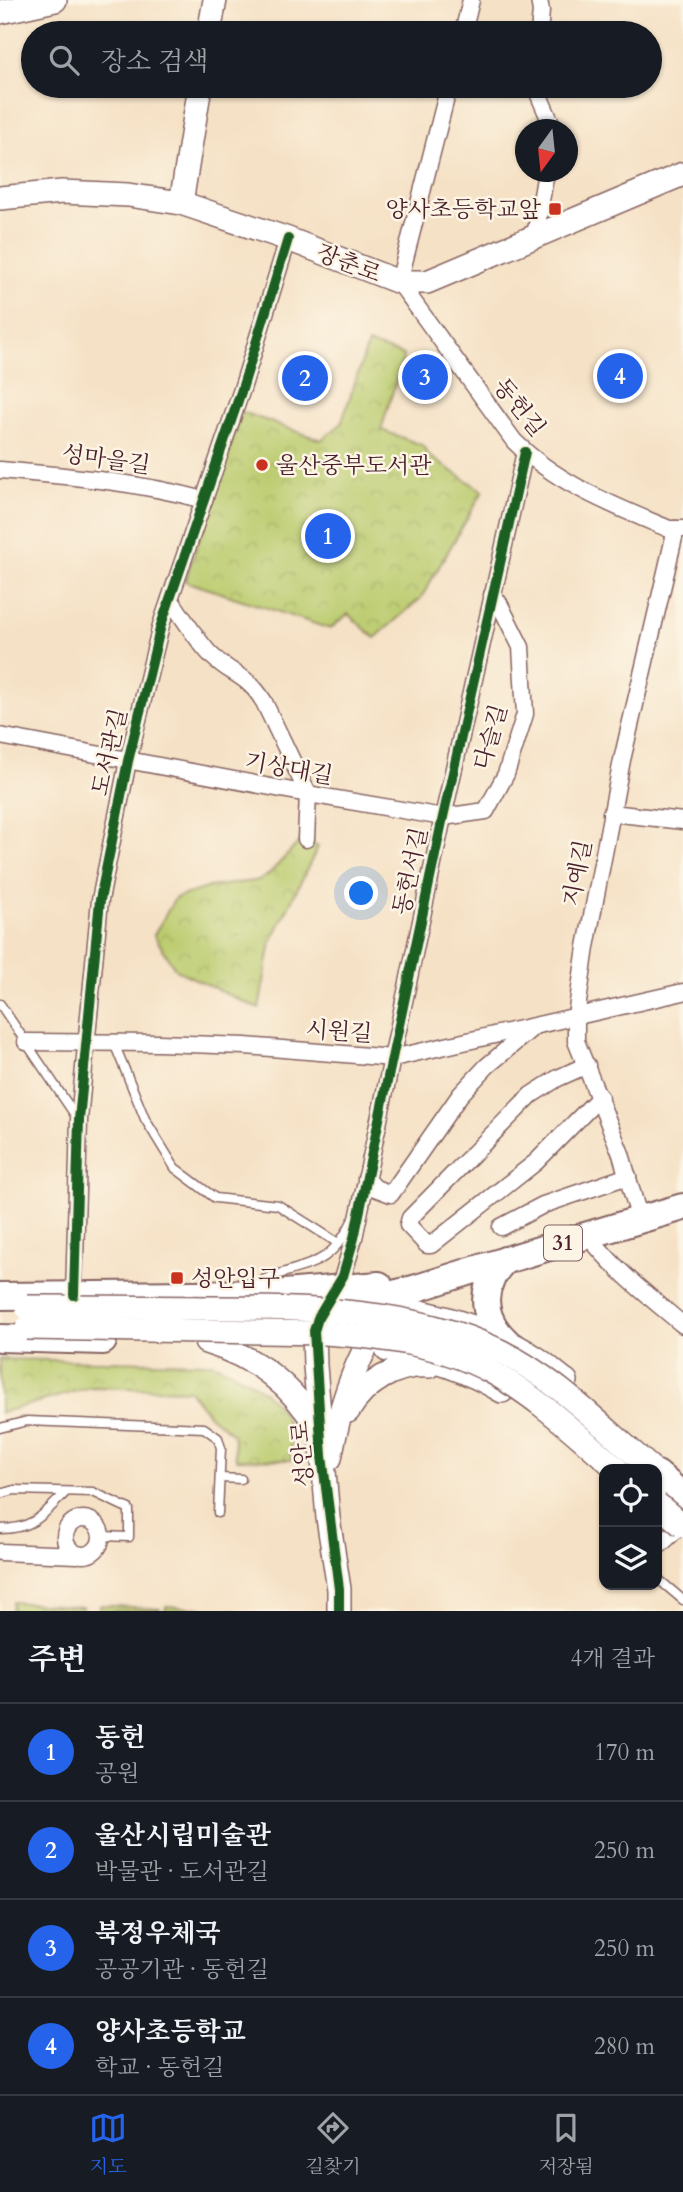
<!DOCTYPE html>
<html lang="ko">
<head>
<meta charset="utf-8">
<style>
	:root { --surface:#171b24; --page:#242831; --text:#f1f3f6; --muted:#9ea1a6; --line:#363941; --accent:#2563eb }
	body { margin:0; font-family:Cardo,"Noto Serif KR",serif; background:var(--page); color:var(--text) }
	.controls { position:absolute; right:21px; bottom:21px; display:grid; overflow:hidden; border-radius:14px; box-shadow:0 2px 5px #0004 }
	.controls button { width:63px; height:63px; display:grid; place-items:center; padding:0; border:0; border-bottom:2px solid var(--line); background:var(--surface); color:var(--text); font:35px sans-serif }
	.compass { position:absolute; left:515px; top:119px; width:63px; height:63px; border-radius:50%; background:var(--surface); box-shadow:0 2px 5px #0004; rotate:195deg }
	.you { position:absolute; left:362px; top:894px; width:24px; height:24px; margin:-18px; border:5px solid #fff; border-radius:50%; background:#1a73e8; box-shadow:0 0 0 10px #1a73e833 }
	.badge { display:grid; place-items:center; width:46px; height:46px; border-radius:50%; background:var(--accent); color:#fff; font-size:23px; font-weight:700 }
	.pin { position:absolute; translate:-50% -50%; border:4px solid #fff; box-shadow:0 2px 7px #0006 }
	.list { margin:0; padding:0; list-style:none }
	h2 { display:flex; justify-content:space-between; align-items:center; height:91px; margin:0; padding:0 28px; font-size:30px }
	h2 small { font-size:23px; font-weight:400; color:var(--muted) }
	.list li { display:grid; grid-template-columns:46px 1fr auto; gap:21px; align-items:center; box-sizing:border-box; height:98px; padding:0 28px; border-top:2px solid var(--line) }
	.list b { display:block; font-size:26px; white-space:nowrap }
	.list p { margin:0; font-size:23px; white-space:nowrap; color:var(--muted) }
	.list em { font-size:23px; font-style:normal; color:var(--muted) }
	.icon { flex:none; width:38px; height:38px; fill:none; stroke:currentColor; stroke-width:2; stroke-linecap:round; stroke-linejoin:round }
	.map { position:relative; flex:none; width:683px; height:1611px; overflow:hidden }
	.search { position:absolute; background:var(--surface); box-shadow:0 2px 5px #0004; left:21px; right:21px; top:21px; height:77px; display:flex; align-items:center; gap:18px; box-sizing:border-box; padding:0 24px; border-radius:38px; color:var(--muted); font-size:26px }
	.sheet { height:483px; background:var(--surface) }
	nav { display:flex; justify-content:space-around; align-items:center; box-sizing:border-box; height:98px; border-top:2px solid var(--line); background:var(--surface); font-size:19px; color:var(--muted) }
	nav a { display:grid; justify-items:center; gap:4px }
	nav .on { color:var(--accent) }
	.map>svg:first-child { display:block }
	.grass { fill:#bccc6f; stroke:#83764d; stroke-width:2 }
	.park { fill:url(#park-crowns); stroke:#83764d; stroke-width:2 }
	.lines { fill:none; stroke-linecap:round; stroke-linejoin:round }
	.lane-casing { stroke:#866361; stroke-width:11 }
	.street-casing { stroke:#866361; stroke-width:19 }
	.secondary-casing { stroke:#866361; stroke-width:26 }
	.primary-casing { stroke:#866361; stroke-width:30 }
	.lane { stroke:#fff; stroke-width:8 }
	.street { stroke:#fff; stroke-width:16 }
	.secondary { stroke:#fff; stroke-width:23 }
	.primary { stroke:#fff; stroke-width:26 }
	.secondary-bridge-casing { stroke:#866361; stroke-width:26; stroke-linecap:butt }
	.secondary-bridge { stroke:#fff; stroke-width:23 }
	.cycleway-casing { stroke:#fcf5e5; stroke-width:15 }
	.cycleway { stroke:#1b5e20; stroke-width:10 }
	.poi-dot { fill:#c8321e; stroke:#fcf5e5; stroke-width:2.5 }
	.labels { text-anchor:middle; stroke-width:5; stroke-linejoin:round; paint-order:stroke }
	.shield { fill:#fcf5e5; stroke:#7f5f63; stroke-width:2 }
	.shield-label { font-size:21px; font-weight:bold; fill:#4a1f2b }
	.poi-label { font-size:23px; fill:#4a1f2b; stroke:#fcf5e5; text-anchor:start }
	.street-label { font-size:23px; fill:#4a1f2b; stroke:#fcf5e5 }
</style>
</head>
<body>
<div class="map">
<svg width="683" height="1611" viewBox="0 0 683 1611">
	<defs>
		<pattern id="park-crowns" width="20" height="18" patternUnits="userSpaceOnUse" patternTransform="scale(1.75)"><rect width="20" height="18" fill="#bccc6f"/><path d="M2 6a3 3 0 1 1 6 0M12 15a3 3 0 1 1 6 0" fill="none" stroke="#a3af60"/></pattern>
	</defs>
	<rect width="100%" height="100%" fill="#fcf5e5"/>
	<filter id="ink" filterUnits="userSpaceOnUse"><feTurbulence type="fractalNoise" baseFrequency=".0143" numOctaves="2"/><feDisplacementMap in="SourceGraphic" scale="14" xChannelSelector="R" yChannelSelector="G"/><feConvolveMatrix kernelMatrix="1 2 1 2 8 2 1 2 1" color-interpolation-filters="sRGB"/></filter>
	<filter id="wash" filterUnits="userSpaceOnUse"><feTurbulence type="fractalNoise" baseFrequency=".00686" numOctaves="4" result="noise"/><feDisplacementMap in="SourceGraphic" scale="28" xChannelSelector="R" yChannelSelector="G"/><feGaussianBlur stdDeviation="1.57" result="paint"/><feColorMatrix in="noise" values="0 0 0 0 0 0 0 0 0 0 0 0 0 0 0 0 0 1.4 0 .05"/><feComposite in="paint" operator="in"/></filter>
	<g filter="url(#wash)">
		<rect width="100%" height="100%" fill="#f5e1c5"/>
		<!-- grass -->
		<g class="grass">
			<path d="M13 1602 82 1607 81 1611H12Z"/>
			<path d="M100 1605 160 1609V1611H100Z"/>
			<path d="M166 1606 236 1611H165Z"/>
		</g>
		<!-- park -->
		<g class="park">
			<path d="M368 344 404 355 381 430 422 445 429 456 483 491 421 598 375 638 348 614 330 629 185 581 242 412 321 440 341 424Z"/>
			<path d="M302 839 318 847 271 942 259 1009 176 970 154 935 175 898 209 887 260 880 268 875Z"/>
			<path d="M0 1359 212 1363C242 1375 279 1394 289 1428 292 1437 291 1450 291 1460L236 1459 233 1434 210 1416 189 1390 91 1387 0 1413Z"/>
		</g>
	</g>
	<g filter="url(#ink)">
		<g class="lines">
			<!-- lane casing -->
			<g class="lane-casing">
				<g id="lane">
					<path d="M0 1004 77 1118"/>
					<path d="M114 1043 145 1119 175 1168 215 1198 278 1205 338 1243"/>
					<path d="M252 1285C295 1262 327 1275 352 1221"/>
					<path d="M0 1428 27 1421 204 1428 218 1438 221 1448 218 1513"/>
					<path d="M220 1478 241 1479"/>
					<path d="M0 1494 14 1490 93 1492 129 1509V1537L102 1536"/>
					<path d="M0 1529C34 1529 44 1514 66 1492"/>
					<path d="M657 1578 683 1600"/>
				</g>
			</g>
			<!-- street casing -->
			<g class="street-casing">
				<g id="street">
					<path d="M539 0 541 11 539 33"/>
					<path d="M463 33 471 0"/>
					<path d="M449 86 399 282 514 441C557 484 615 506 669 529H683"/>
					<path d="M535 86 554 130"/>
					<path d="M535 236 546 172"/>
					<path d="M0 470C68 476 138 482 204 500"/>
					<path d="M170 599C181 614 199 644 212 656 233 676 247 674 264 702L308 794 306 839"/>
					<path d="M0 736 308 794 443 817 486 811 506 774 525 714 521 647 499 603 492 595"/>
					<path d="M611 813 683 821"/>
					<path d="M26 1042 159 1043 245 1046 393 1058 683 992"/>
					<path d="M587 1065 558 1078 531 1095 410 1218 408 1225 427 1245H431L536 1162 600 1097"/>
					<path d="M366 1178 375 1188 391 1194 460 1095 487 1066 531 1029"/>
					<path d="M640 1220 621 1154 576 1041V1016L586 947 622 760 676 529"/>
					<path d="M501 1227 543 1205 628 1176"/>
					<path d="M588 1235C614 1270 650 1297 683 1325"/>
					<path d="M335 1292 343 1276 354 1238 443 817 525 452"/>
					<path d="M74 1295 79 1120 100 900 128 761 161 625 242 389 288 239"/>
					<circle cx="83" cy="1537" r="18"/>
					<path d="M660 1545 683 1523"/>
					<path d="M0 1552 77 1555"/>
				</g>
			</g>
			<!-- secondary casing -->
			<g class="secondary-casing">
				<g id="secondary">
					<path d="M0 12 55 0"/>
					<path d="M209 33 215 0"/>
					<path d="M0 198 62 192 128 195 181 203 288 239 399 282H427L683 174"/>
					<path d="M181 203 200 86"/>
					<path d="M367 1301C424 1311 487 1325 536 1358 547 1365 556 1374 566 1381"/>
					<path d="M319 1316 314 1331 315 1366 328 1518 339 1589V1611"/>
					<path d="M206 1342C256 1357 292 1385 319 1430"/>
					<path d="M387 1350C427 1357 467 1370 502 1391"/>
					<path d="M348 1411C365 1383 396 1363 430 1366"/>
					<path d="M330 1458C338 1415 354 1359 381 1324"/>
				</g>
			</g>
			<!-- primary casing -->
			<g class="primary-casing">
				<g id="primary">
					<path d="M505 1260C479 1286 480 1317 507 1342"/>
					<path d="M0 1296 284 1293 379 1285"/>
					<path d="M328 1320C354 1299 386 1297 417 1288 505 1260 594 1233 683 1207"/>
					<path d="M0 1338 103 1341"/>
					<path d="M657 1474 683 1496"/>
				</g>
			</g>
			<!-- lane -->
			<use href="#lane" class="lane"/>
			<!-- street -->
			<use href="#street" class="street"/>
			<!-- secondary -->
			<use href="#secondary" class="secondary"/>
			<!-- primary -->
			<use href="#primary" class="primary"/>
			<!-- secondary-bridge casing -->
			<g class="secondary-bridge-casing">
				<g id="secondary-bridge">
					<path d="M27 1307C87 1307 148 1307 208 1308 306 1308 409 1307 500 1351 557 1379 603 1428 651 1468"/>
					<path d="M27 1328 325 1333C382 1337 440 1344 490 1371 538 1397 577 1435 617 1469"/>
					<path d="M657 1504 683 1526"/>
				</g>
			</g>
			<!-- secondary-bridge -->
			<use href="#secondary-bridge" class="secondary-bridge"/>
			<!-- cycleway casing -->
			<g class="cycleway-casing">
				<g id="cycleway">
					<path d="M74 1295 79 1120 100 900 128 761 161 625 242 389 288 239"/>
					<path d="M339 1611V1589L322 1456 314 1331 318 1318 343 1276 354 1238 443 817 525 452"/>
				</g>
			</g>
			<!-- cycleway -->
			<use href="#cycleway" class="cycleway"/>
		</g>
	</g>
	<!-- markers -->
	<g class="poi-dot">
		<rect x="548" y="202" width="14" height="14" rx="3.5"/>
		<circle cx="262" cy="465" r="7"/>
		<rect x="170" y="1271" width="14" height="14" rx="3.5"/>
	</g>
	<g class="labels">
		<!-- shield labels -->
		<rect class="shield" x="544" y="1225.5" width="38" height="35" rx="5"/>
		<g class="shield-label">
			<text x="563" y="1250">31</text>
		</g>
		<!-- poi labels -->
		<g class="poi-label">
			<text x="541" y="217" text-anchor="end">양사초등학교앞</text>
			<text x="276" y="473">울산중부도서관</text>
			<text x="191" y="1286">성안입구</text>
		</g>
		<!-- street labels -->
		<g class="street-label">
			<text transform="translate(349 263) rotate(21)" y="8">장춘로</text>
			<text transform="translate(520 407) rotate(51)" y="8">동헌길</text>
			<text transform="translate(106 459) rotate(8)" y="8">성마을길</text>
			<text transform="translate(490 737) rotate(-74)" y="8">다슬길</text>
			<text transform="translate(109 752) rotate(-77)" y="8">도서관길</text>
			<text transform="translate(289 768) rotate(10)" y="8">기상대길</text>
			<text transform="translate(410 871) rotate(-78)" y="8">동헌서길</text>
			<text transform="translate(577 873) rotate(-79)" y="8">지예길</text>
			<text transform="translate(339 1031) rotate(4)" y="8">시원길</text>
			<text transform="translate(302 1454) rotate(-95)" y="8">성안로</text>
		</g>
	</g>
</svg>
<div class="controls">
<button><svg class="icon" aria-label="locate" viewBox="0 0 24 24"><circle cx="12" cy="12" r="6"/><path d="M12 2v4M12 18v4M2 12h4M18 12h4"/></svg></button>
<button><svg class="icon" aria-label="layers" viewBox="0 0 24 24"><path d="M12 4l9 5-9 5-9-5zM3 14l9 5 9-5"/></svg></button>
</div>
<svg class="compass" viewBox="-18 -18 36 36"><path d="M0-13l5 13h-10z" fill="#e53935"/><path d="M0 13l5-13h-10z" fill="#9ea1a6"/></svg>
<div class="you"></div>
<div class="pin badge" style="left:328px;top:536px">1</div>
<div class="pin badge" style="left:305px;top:378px">2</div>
<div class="pin badge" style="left:425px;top:377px">3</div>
<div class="pin badge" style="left:620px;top:376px">4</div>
<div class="search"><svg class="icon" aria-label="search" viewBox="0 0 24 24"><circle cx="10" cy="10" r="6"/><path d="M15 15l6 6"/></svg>장소 검색</div>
</div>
<section class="sheet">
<h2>주변<small>4개 결과</small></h2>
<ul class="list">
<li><span class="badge">1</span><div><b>동헌</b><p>공원</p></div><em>170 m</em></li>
<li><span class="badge">2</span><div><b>울산시립미술관</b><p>박물관 · 도서관길</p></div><em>250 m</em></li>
<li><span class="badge">3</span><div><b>북정우체국</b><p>공공기관 · 동헌길</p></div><em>250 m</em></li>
<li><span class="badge">4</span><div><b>양사초등학교</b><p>학교 · 동헌길</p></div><em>280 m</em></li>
</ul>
</section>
<nav>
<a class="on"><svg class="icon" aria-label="map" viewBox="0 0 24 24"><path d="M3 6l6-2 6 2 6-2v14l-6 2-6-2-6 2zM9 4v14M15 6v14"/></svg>지도</a>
<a><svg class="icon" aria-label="directions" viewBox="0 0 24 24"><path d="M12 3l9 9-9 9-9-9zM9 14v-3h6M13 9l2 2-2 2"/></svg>길찾기</a>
<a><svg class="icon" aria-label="saved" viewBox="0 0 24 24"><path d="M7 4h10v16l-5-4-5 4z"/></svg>저장됨</a>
</nav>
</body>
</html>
